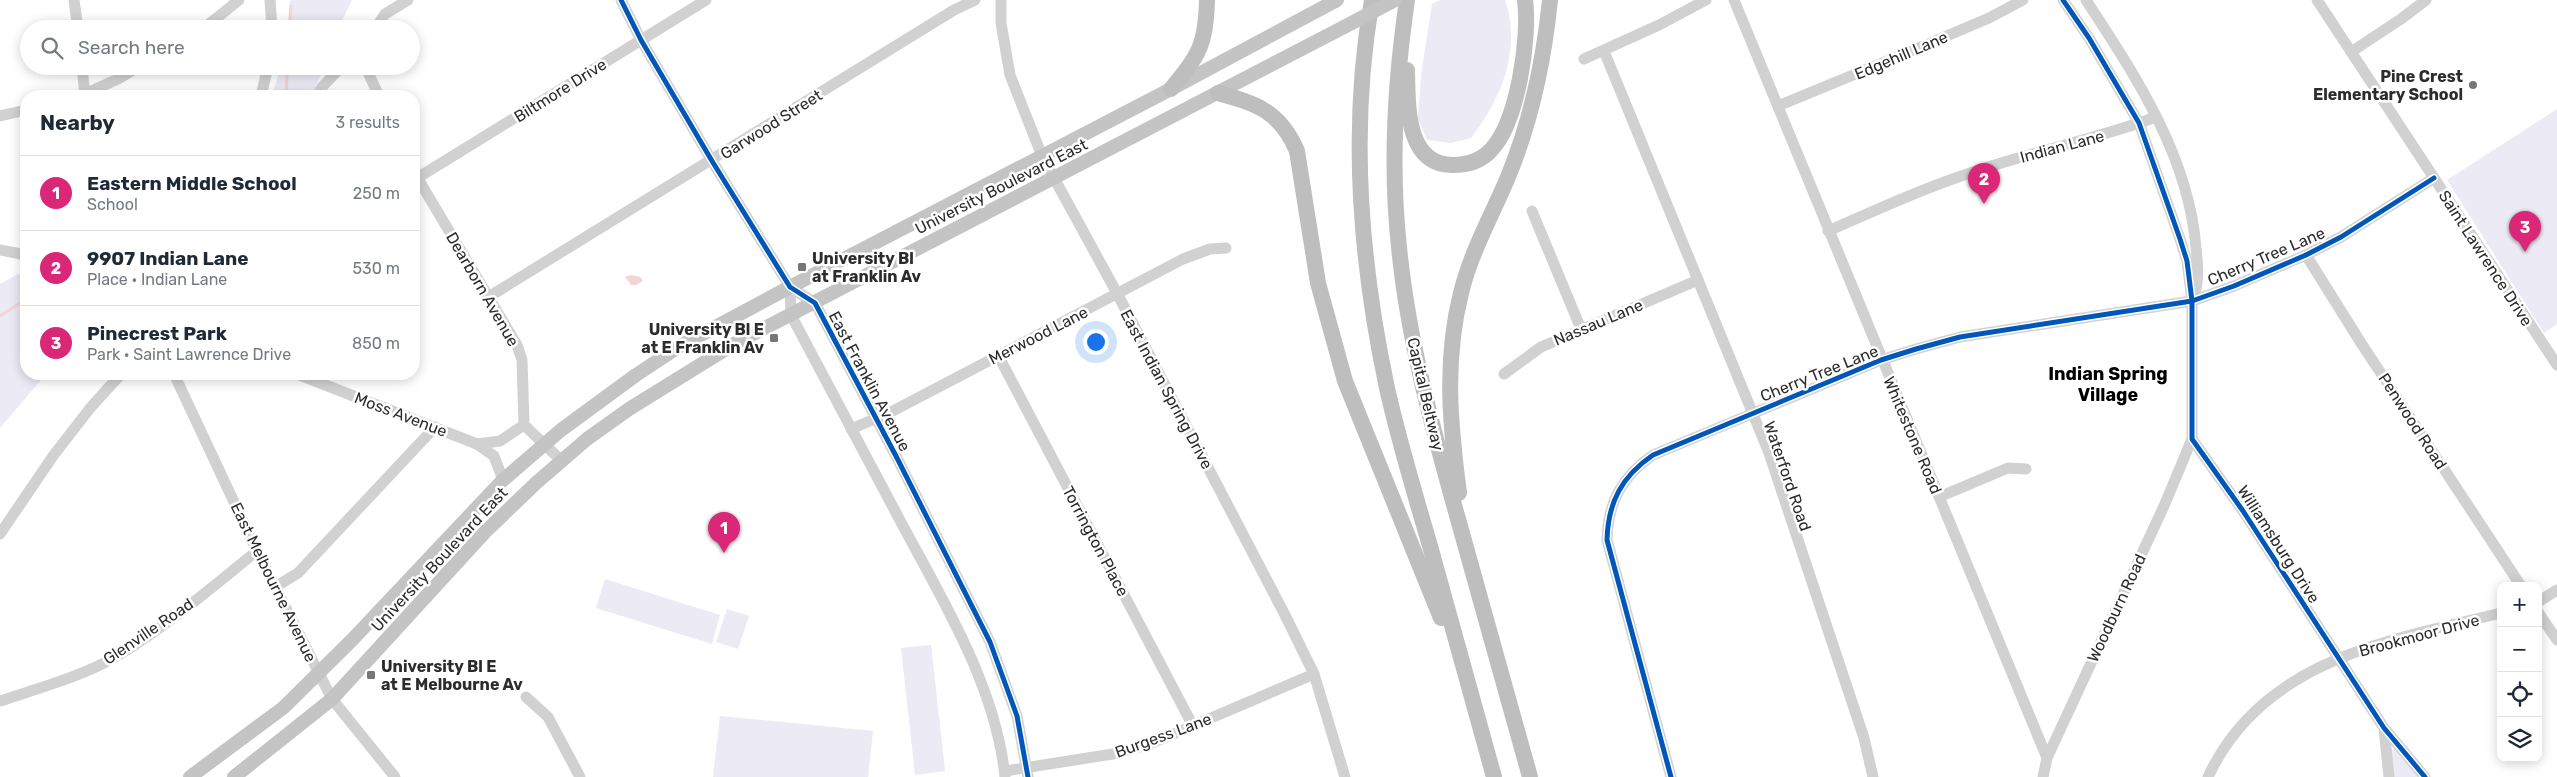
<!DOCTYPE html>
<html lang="en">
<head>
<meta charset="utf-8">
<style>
	:root { --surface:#fff; --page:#f2f2f3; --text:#1f2937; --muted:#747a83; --line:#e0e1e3; --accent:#db2777 }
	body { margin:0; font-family:Rubik,sans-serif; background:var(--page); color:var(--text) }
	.controls { position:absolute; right:15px; bottom:15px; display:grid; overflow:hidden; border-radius:10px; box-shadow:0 2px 12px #0003 }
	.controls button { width:45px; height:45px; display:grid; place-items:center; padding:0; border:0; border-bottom:1px solid var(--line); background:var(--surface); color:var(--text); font:25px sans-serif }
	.you { position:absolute; left:1095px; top:341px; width:18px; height:18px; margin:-12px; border:4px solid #fff; border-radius:50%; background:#1a73e8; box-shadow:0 0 0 8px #1a73e833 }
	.badge { display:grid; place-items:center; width:32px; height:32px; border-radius:50%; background:var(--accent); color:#fff; font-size:16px; font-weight:700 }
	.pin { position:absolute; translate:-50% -41px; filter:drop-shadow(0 1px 2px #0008) }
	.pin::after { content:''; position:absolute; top:26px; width:18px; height:15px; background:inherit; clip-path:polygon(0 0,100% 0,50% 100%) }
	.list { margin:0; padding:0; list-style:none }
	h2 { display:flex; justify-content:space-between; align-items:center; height:65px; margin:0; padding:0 20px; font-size:21px }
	h2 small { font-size:16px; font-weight:400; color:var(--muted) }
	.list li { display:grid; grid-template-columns:32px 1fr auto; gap:15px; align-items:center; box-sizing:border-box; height:75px; padding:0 20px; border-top:1px solid var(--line) }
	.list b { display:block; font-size:19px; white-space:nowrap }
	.list p { margin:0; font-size:16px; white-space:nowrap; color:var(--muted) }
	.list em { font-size:16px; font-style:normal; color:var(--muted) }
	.icon { flex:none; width:28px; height:28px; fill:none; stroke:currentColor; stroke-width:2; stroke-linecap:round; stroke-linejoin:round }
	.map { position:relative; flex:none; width:2557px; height:777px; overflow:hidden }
	.search { position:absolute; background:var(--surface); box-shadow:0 2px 12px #0003; left:20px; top:20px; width:400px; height:55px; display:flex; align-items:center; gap:12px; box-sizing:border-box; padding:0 18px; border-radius:28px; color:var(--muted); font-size:19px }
	.panel { position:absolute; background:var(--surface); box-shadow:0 2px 12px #0003; left:20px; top:90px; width:400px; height:290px; border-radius:20px }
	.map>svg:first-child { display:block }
	.green { fill:#ebeaf5 }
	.water { fill:#f2d5d5 }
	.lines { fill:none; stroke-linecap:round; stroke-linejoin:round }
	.stream { stroke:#f2d5d5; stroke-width:3 }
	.minor { stroke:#d1d1d1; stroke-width:11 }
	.major { stroke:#c4c4c4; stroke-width:14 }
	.highway { stroke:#bebebe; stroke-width:16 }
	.major-bridge { stroke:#c4c4c4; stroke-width:14 }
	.cycleway-casing { stroke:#fff; stroke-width:8 }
	.cycleway { stroke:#0057b8; stroke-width:5 }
	.poi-dot { fill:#767676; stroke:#fff; stroke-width:2 }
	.labels { text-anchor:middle; stroke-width:5; stroke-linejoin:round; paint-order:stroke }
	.street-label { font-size:16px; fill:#2c2c2c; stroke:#fff }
	.poi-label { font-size:16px; font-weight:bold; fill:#2c2c2c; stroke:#fff; text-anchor:end }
	.neighbourhood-label { font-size:18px; font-weight:bold; fill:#000; stroke:#fff }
</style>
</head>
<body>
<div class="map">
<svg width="2557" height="777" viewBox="0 0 2557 777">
	<rect width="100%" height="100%" fill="#fff"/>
	<!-- green -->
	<g class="green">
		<path d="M290 0H352L338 29H289Z"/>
		<path d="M1440 0H1505C1522 50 1501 99 1471 138L1451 143 1427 140 1418 119 1421 75 1432 4Z"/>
		<path d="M281 66H325L311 96H272Z"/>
		<path d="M2557 109V324L2544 333 2447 180Z"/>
		<path d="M18 274 26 275V374H46L0 428V284Z"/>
		<path d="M605 579 720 615 712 644 596 608Z"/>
		<path d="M727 609 749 616 738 649 716 642Z"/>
		<path d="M931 645 945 771 915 775 901 648Z"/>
		<path d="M720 716 873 731 868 777H713Z"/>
		<path d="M2398 747 2420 777H2385L2381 756Z"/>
	</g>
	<!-- water -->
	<path class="water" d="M631 275 640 277 643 281 636 285H631L625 277Z"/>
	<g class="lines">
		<!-- stream -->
		<g class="stream">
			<path d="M289 29 291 6"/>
			<path d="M286 96 287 76 290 66"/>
			<path d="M0 316 26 299"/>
		</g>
		<!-- minor -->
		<g class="minor">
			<path d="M74 0 78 29"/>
			<path d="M270 0 272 29"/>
			<path d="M621 0 641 40 712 161 790 287 815 303 897 458 990 642 1017 716 1028 777"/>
			<path d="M1001 0V23L1010 75 1042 156 1118 295 1285 615 1314 674 1345 777"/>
			<path d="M1734 0 2047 758"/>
			<path d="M2063 0 2089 38 2139 123 2180 239 2187 261 2192 301V439L2243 511 2384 728 2425 777"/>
			<path d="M2086 0C2135 75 2189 156 2196 248 2198 266 2199 280 2194 297"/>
			<path d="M2317 0 2557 365"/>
			<path d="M203 29 239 0"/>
			<path d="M375 29 385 14 408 0"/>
			<path d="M1604 51 1769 453 1864 738 1873 777"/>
			<path d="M2351 52 2401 19 2426 0"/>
			<path d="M1584 59 1659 25 1706 0"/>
			<path d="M82 66 85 96"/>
			<path d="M365 66 379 96"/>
			<path d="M80 96 118 79 140 66"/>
			<path d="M261 96 268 66"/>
			<path d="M317 96 322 87 342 66"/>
			<path d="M1778 106 1916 49 1989 18 2023 0"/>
			<path d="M0 116 26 110"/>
			<path d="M414 172 517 345 522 360 524 425 562 461"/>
			<path d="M414 180 706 0"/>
			<path d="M1532 211 1581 329"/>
			<path d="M1828 231C1876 210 1924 188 1973 172 2034 151 2097 139 2156 117"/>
			<path d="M0 250 26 255"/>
			<path d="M2306 255 2361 343 2521 586"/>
			<path d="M790 287 791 315C828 385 866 456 903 526 945 604 996 688 1005 777"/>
			<path d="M490 296 954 10 975 0"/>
			<path d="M998 355 1193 726"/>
			<path d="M174 374 257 551 332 699 395 777"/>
			<path d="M297 374 477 444 500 441 524 425"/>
			<path d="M1504 374 1541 347 1698 280"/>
			<path d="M851 429 889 413 1183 259 1210 249 1226 248"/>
			<path d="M477 444 494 456 503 480"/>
			<path d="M1939 497 2008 468 2026 469"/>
			<path d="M0 534 53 456 91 407 121 374"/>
			<path d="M275 587 298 573 435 427"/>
			<path d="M2538 602 2557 590"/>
			<path d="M2538 612 2557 640"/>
			<path d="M526 697 548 717 580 777"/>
			<path d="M0 701C39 688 81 677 117 656 167 626 212 587 257 551"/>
			<path d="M2384 728 2389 777"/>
			<path d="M1005 771 1119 753 1150 744 1314 674"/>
			<path d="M1671 777 1607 540C1608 502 1622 476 1653 455L1881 360 1916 349 1960 337 2192 301 2234 286 2306 255 2341 237 2434 178"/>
			<path d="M2043 777 2047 758 2164 506 2192 439"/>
			<path d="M2208 777C2262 660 2389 640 2501 613"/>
		</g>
		<!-- major -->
		<g class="major">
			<path d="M190 777 283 708 352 640 503 480 561 430 636 375 680 346 790 287 1171 89 1337 0"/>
			<path d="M234 777 332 699 485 532 536 483 587 439 629 409 734 344 1344 27"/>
		</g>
		<!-- highway -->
		<g class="highway">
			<path d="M1372 0C1349 129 1360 261 1387 388 1399 442 1415 494 1430 546 1452 623 1473 700 1494 777"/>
			<path d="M1407 0C1395 82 1390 164 1399 247 1408 340 1433 430 1458 519 1482 605 1506 691 1530 777"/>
			<path d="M1407 70C1408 104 1405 165 1453 165 1467 165 1481 161 1491 150 1518 122 1530 37 1525 0"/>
			<path d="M1171 89C1199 55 1206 45 1207 0"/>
			<path d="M1218 93C1257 104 1280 111 1297 151L1318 283 1345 381 1441 618"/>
			<path d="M1459 493C1450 425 1444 360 1461 293 1471 252 1492 215 1508 177 1531 121 1544 60 1550 0"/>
		</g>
		<!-- major-bridge -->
		<path class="major-bridge" d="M1344 27 1395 0"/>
		<!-- cycleway casing -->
		<g class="cycleway-casing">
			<g id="cycleway">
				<path d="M621 0 641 40 712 161 790 287 815 303 897 458 990 642 1017 716 1028 777"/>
				<path d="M2063 0 2089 38 2139 123 2180 239 2187 261 2192 301V439L2243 511 2384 728 2425 777"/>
				<path d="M1671 777 1607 540C1608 502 1622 476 1653 455L1881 360 1916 349 1960 337 2192 301 2234 286 2306 255 2341 237 2434 178"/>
			</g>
		</g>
		<!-- cycleway -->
		<use href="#cycleway" class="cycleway"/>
	</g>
	<!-- markers -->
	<g class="poi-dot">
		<circle cx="2473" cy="85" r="5"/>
		<rect x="797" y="262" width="10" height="10" rx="2.5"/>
		<rect x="769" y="333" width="10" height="10" rx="2.5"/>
		<rect x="366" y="670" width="10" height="10" rx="2.5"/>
	</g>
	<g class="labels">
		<!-- street labels -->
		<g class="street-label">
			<text transform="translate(1901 55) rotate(-23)" y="6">Edgehill Lane</text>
			<text transform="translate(560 90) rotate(-32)" y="6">Biltmore Drive</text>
			<text transform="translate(771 124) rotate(-32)" y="6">Garwood Street</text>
			<text transform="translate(2062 146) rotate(-15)" y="6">Indian Lane</text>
			<text transform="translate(1001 186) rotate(-27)" y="6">University Boulevard East</text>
			<text transform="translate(2266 256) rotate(-23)" y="6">Cherry Tree Lane</text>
			<text transform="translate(2486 258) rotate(57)" y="6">Saint Lawrence Drive</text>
			<text transform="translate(483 289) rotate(60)" y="6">Dearborn Avenue</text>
			<text transform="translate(1598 322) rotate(-23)" y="6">Nassau Lane</text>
			<text transform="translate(1038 335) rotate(-27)" y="6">Merwood Lane</text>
			<text transform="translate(1819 373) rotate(-22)" y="6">Cherry Tree Lane</text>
			<text transform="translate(870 381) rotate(62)" y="6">East Franklin Avenue</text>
			<text transform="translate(1167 389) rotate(62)" y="6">East Indian Spring Drive</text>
			<text transform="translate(1426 394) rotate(77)" y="6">Capital Beltway</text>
			<text transform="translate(401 414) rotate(21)" y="6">Moss Avenue</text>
			<text transform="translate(2413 421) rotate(57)" y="6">Penwood Road</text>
			<text transform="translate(1913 435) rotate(67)" y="6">Whitestone Road</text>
			<text transform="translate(1788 476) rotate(71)" y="6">Waterford Road</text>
			<text transform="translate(1096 541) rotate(62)" y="6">Torrington Place</text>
			<text transform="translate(2279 544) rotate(57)" y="6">Williamsburg Drive</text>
			<text transform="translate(439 559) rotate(-47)" y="6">University Boulevard East</text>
			<text transform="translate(274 582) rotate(64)" y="6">East Melbourne Avenue</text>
			<text transform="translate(2116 608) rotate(-65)" y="6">Woodburn Road</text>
			<text transform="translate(148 631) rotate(-34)" y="6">Glenville Road</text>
			<text transform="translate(2419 635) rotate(-15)" y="6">Brookmoor Drive</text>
			<text transform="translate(1163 735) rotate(-20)" y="6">Burgess Lane</text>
		</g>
		<!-- poi labels -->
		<g class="poi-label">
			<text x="2463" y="82">Pine Crest<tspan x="2463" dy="18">Elementary School</tspan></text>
			<text x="812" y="264" text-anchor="start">University Bl<tspan x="812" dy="18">at Franklin Av</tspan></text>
			<text x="764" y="335">University Bl E<tspan x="764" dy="18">at E Franklin Av</tspan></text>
			<text x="381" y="672" text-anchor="start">University Bl E<tspan x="381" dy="18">at E Melbourne Av</tspan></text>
		</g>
		<!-- neighbourhood labels -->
		<g class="neighbourhood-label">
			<text x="2108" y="380">Indian Spring<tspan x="2108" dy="21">Village</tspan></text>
		</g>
	</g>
</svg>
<div class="controls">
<button>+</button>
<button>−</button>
<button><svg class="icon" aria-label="locate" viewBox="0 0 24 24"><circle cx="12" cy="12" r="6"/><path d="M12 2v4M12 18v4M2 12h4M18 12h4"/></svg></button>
<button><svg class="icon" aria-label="layers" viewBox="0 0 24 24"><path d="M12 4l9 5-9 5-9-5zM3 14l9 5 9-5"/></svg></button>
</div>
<div class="you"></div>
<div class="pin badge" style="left:724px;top:553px">1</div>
<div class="pin badge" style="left:1984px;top:204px">2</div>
<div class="pin badge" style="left:2525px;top:252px">3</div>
<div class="search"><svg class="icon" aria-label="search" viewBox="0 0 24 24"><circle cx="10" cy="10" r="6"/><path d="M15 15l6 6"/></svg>Search here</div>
<section class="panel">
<h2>Nearby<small>3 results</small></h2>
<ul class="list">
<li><span class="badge">1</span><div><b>Eastern Middle School</b><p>School</p></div><em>250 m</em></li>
<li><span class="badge">2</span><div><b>9907 Indian Lane</b><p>Place · Indian Lane</p></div><em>530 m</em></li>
<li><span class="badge">3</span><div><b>Pinecrest Park</b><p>Park · Saint Lawrence Drive</p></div><em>850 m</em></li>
</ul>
</section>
</div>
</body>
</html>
